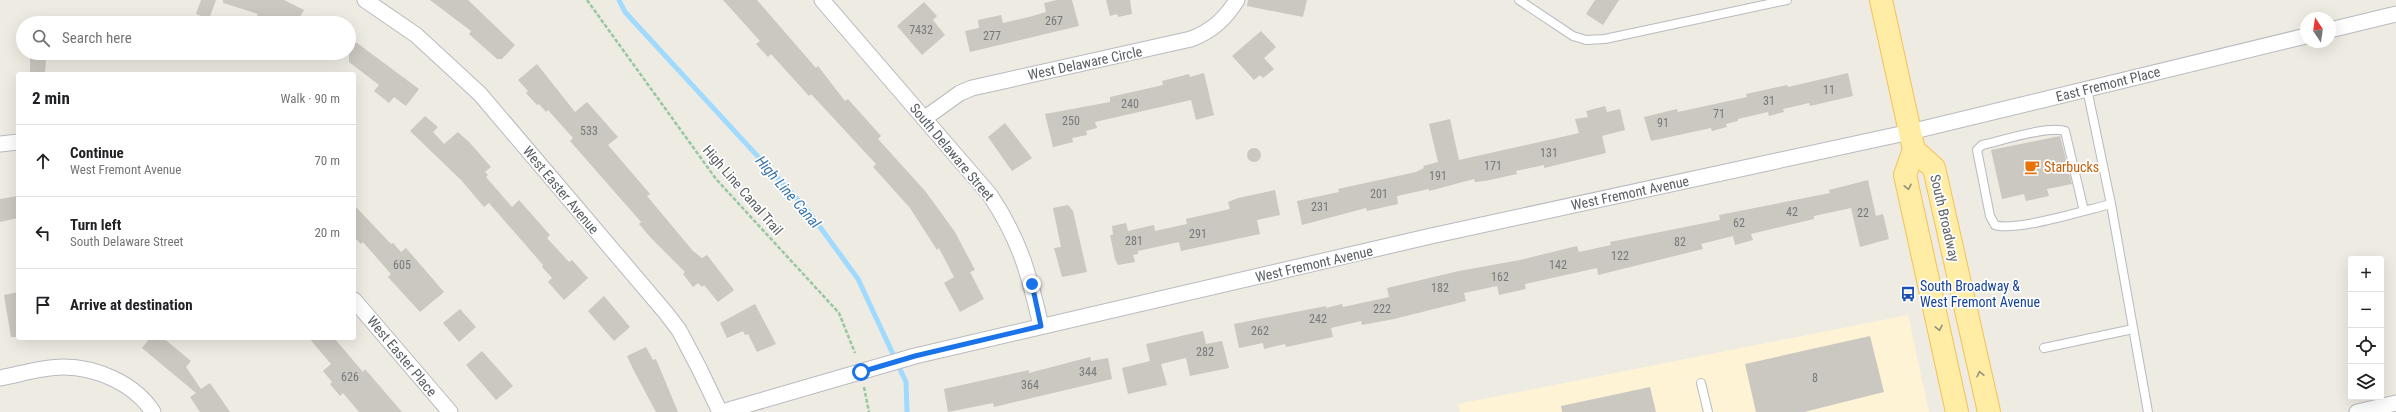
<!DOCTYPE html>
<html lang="en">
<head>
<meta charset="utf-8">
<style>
	:root { --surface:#fff; --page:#f2f2f2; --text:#202124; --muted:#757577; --line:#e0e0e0 }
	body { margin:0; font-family:"Roboto Condensed",sans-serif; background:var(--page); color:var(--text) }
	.controls { position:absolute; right:12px; bottom:12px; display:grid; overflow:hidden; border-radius:4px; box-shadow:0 4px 16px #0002 }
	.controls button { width:36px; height:36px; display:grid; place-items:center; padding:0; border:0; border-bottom:1px solid var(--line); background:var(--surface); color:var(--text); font:20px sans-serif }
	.compass { position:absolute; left:2300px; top:12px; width:36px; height:36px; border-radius:50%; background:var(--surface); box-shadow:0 4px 16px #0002; rotate:347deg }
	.stop { position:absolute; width:12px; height:12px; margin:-9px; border:3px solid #1a73e8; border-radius:50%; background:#fff }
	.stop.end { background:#1a73e8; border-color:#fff; box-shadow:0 1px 4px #0008 }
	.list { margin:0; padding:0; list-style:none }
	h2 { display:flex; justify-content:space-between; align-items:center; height:52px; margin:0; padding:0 16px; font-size:17px }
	h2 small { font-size:13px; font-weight:400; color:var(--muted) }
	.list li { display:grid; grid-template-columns:26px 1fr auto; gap:12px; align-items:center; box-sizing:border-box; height:72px; padding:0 16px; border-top:1px solid var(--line) }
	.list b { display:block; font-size:15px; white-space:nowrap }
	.list p { margin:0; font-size:13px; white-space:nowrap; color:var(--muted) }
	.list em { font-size:13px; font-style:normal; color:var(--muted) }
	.icon { flex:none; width:22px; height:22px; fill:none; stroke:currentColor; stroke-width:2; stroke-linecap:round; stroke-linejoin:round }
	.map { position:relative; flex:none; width:2396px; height:412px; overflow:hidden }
	.search { position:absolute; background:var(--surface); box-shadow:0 4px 16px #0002; left:16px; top:16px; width:340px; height:44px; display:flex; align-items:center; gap:10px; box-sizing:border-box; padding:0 14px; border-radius:22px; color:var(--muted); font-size:15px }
	.panel { position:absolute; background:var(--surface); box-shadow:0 4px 16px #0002; left:16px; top:72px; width:340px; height:268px; border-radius:4px }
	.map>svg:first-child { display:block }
	.commercial { fill:#fff3d6 }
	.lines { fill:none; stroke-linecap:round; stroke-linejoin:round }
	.stream { stroke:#a1daff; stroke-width:5 }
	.building { fill:#cbc7c1 }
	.service-casing { stroke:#b7babf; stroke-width:10 }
	.minor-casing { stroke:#b7babf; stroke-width:17 }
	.primary-casing { stroke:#f5c154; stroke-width:24 }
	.path { stroke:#96c7a3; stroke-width:2.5; stroke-dasharray:4 2; stroke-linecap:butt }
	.service { stroke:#fff; stroke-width:8 }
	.minor { stroke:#fff; stroke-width:15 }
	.primary { stroke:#ffeda6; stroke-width:22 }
	.oneway { stroke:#94917a }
	.route { stroke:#1a73e8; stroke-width:5 }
	.labels { text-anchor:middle; stroke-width:3.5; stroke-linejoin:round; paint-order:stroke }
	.number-label { font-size:12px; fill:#76797a }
	.street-label { font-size:14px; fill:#5a5f63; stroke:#fff }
	.food-label { font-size:14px; fill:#c56008; stroke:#fff; text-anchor:start }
	.transit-label { font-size:14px; fill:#164399; stroke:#fff; text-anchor:start }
	.water-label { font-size:15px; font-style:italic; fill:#3975ab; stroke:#fff }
</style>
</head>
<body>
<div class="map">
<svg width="2396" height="412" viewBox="0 0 2396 412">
	<rect width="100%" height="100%" fill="#eeebe2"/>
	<!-- commercial -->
	<path class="commercial" d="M1908 315 1929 412H1460L1458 404Z"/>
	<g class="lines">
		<!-- stream -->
		<path class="stream" d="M619 0 625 12 809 212 858 279 906 382 907 412"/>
	</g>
	<!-- building -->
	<g class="building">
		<path d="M201 0H216L209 19 196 14Z"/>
		<path d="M223 0H284L304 10 297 23H253L258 14 223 3Z"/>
		<path d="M430 0H468L515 45 502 59H497L469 34 471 31Z"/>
		<path d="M723 0H757L816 68 818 66 845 101 848 99 881 136 878 139 926 192 955 232 975 270 970 272 984 299 960 312 944 283 954 277 939 248 937 250 910 208 873 167 876 164 811 94 809 96 771 54 768 57 756 44 760 41Z"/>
		<path d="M1057 0H1072L1079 26 970 52 965 31 979 28 978 20 1001 15 1003 23 1029 17 1046 12 1044 3Z"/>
		<path d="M1106 0H1130L1132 14 1118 17 1117 14 1110 16Z"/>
		<path d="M1248 0H1307L1303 17 1247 6Z"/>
		<path d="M1595 0H1619L1603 25 1586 14Z"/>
		<path d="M924 2 937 16 933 20 945 35 922 55 897 26Z"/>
		<path d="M1261 31 1276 47 1264 58 1274 69 1263 78 1260 75 1254 80 1232 56Z"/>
		<path d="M349 37 419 89 406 106 394 97 389 103 374 91 379 85 349 62Z"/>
		<path d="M30 58 46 59 45 74H30Z"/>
		<path d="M537 64 575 112 587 102 618 137 608 145 650 194 647 196 693 251 702 258 707 255 734 290 718 302 704 285 702 287 698 283 693 287 683 274 685 272 651 238 639 224 641 222 570 141 573 138 548 110 546 112 539 104 537 105 526 93 528 91 518 80Z"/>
		<path d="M1204 73 1214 115 1196 120 1191 100 1095 122 1097 128 1086 131 1087 135 1072 138 1073 142 1053 147 1045 114 1110 102V97L1163 85 1162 81 1189 74 1190 77Z"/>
		<path d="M1848 73 1853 96 1810 106 1809 103 1783 109 1784 112 1769 116 1768 112 1738 119V121L1726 124 1727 127 1712 131 1711 128 1651 141 1644 117 1677 109 1678 112 1747 97 1746 94 1787 85 1788 87Z"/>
		<path d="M1605 106 1607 112 1620 109 1625 130 1602 136 1606 153 1544 168V165L1516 171 1517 174 1485 181 1475 182 1474 179 1429 191V189L1397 196 1398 204 1367 211 1366 208 1302 225 1297 201 1339 192 1338 189 1416 172 1424 168 1423 166 1438 162 1429 124 1450 119 1459 160 1579 133 1575 119 1588 117 1586 111Z"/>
		<path d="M425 116 438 127 433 132 444 144 458 132 470 143 491 167 485 172 488 175 486 177 512 207 519 200 550 235 547 238 569 262 572 260 588 278 564 300 548 282 552 278 542 267 543 265 489 203 484 207 461 180 410 131Z"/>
		<path d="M1005 123 1032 158 1012 171 988 137Z"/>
		<path d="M2060 136 2072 184 2047 189 2049 196 2026 201 2024 194 2002 199 1991 150Z"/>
		<circle cx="1254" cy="155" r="7"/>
		<path d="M1868 180 1876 216 1883 214 1889 239 1860 247 1851 208 1814 216V219L1751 234 1753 240 1735 245 1733 236 1701 244 1703 249 1598 275 1597 268 1525 284 1526 289 1499 295 1497 286 1464 293 1466 301 1394 319 1362 325 1361 321 1331 328 1333 337 1286 347 1285 344 1264 349 1263 343 1239 348 1234 324 1326 306V308L1342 304 1343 307 1389 297 1387 288 1459 271 1520 260 1577 246 1579 252 1611 245 1610 242 1720 220 1719 215 1830 193 1829 190Z"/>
		<path d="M1275 190 1280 215 1257 220 1260 234 1181 251 1179 242 1138 251V254L1133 255 1135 262 1118 265 1115 259 1110 235H1113L1112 226 1126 223 1128 231 1154 225 1155 231 1187 224 1186 219 1230 209 1228 202 1238 198Z"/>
		<path d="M18 196V218L0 222V199Z"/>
		<path d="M354 205 391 244 393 243 401 252 406 248 444 292 420 312 388 277 391 274 363 242 361 244 354 237Z"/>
		<path d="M1068 205 1073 211 1087 272 1062 277 1054 248 1061 247 1053 208Z"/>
		<path d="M18 292V337H11L4 295Z"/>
		<path d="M604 296 630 327 614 341 588 311Z"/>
		<path d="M755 304 776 344 757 352 748 334 745 335 743 331 727 338 720 323Z"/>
		<path d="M460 309 476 327 459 342 443 323Z"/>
		<path d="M1203 331 1206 344 1222 341 1229 368 1190 376 1186 358 1161 364 1167 385 1128 394 1122 368 1150 361 1146 344Z"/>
		<path d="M1870 336 1884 392 1804 412H1756L1745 364Z"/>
		<path d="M150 338H163L191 361 186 367 201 389 210 383 230 412H200L190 397 196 393 142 348Z"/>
		<path d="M309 338H334L363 372 365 369 402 412H359L343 393 340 396 330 384 332 382 323 371 331 364Z"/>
		<path d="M646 347 653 360 656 359 678 412H656L634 371 627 356Z"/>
		<path d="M482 351 513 386 496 400 466 365Z"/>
		<path d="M1090 357 1091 361 1108 358 1112 379 994 407 993 403 948 412 944 389 1029 370V373Z"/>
		<path d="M1650 387 1656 412H1562L1561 406Z"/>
	</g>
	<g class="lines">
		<!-- service casing -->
		<g class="service-casing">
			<g id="service">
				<path d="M1519 0 1573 36 1586 40 1605 39 1787 0"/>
				<path d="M2087 89 2111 204 2148 412"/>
				<path d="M2084 211 2065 131C2050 125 2000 141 1982 145L1977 150 1990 216 1995 225C2015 232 2086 210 2111 204"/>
				<path d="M2044 348 2133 329"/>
				<path d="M1701 383 1708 412"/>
			</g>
		</g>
		<!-- minor casing -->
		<g class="minor-casing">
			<g id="minor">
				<path d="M365 0 416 35 480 94 666 313 679 330 699 368 720 412"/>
				<path d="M822 0 990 195C1020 240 1029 274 1041 326"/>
				<path d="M2330 30 2396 14"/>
				<path d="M925 118 960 93 972 88 1191 39C1212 31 1225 19 1237 0"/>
				<path d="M0 144 18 142"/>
				<path d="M354 300 450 412"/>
				<path d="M0 378C21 374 42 367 63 367 97 367 135 384 153 412"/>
				<path d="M722 412 915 356 1431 236 1910 132 2306 36"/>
				<path d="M2357 412 2396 403"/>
			</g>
		</g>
		<!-- primary casing -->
		<g class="primary-casing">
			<g id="primary">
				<path d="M1881 0 1914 150 1905 175 1957 412"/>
				<path d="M1914 150 1934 168 1989 412"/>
			</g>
		</g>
		<!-- path -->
		<g class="path">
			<path d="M587 0 716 179 839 313 855 353"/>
			<path d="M864 387 869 412"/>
		</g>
		<!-- service -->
		<use href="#service" class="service"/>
		<!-- minor -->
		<use href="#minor" class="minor"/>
		<!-- primary -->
		<use href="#primary" class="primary"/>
	</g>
	<!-- one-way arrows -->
	<defs><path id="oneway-chevron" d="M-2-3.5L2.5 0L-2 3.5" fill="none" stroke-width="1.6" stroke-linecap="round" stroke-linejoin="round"/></defs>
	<g class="oneway">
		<use href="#oneway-chevron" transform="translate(1908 187) rotate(78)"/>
		<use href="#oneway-chevron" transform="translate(1939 328) rotate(78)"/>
		<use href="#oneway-chevron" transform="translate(1980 374) rotate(-103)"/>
	</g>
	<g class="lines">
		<!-- route -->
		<path class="route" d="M861 372 915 356 1041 326 1032 284"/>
	</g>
	<!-- icons -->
	<defs>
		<g id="cafe-bare" transform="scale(1.2)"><path d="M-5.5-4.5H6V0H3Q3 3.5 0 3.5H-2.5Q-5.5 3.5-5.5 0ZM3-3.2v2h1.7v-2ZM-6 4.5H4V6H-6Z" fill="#e8710a" stroke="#fff" stroke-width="2.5" paint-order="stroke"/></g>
		<g id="bus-bare" transform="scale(1.2)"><path d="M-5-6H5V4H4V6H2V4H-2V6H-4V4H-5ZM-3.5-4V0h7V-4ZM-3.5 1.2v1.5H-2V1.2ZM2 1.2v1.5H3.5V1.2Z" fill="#1a4fb4" stroke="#fff" stroke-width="2.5" paint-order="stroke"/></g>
	</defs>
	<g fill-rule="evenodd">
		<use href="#cafe-bare" x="2032" y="167"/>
		<use href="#bus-bare" x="1908" y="294"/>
	</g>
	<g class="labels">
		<!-- number labels -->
		<g class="number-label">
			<text x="1054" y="25">267</text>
			<text x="921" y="34">7432</text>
			<text x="992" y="40">277</text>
			<text x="1829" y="94">11</text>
			<text x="1769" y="105">31</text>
			<text x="1130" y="108">240</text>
			<text x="1719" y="118">71</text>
			<text x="1071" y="125">250</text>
			<text x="1663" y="127">91</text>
			<text x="589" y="135">533</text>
			<text x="1549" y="157">131</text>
			<text x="1493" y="170">171</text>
			<text x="1438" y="180">191</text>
			<text x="1379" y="198">201</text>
			<text x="1320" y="211">231</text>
			<text x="1792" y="216">42</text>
			<text x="1863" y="217">22</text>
			<text x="1739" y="227">62</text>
			<text x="1198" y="238">291</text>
			<text x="1134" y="245">281</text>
			<text x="1680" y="246">82</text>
			<text x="1620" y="260">122</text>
			<text x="402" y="269">605</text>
			<text x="1558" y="269">142</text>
			<text x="1500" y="281">162</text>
			<text x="1440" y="292">182</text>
			<text x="1382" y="313">222</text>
			<text x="1318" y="323">242</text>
			<text x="1260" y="335">262</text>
			<text x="1205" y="356">282</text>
			<text x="1088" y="376">344</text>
			<text x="350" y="381">626</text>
			<text x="1815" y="382">8</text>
			<text x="1030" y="389">364</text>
		</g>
		<!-- street labels -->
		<g class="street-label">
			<text transform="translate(1085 63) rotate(-12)" y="5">West Delaware Circle</text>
			<text transform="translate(2108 84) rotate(-14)" y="5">East Fremont Place</text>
			<text transform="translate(952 152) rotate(50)" y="5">South Delaware Street</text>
			<text transform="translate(561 190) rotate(50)" y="5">West Easter Avenue</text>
			<text transform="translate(743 190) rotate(49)" y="5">High Line Canal Trail</text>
			<text transform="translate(1630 193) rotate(-12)" y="5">West Fremont Avenue</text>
			<text transform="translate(1945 218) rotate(77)" y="5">South Broadway</text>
			<text transform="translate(1314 264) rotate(-13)" y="5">West Fremont Avenue</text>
			<text transform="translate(402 356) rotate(50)" y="5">West Easter Place</text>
		</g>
		<!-- food labels -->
		<g class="food-label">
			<text x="2044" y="172">Starbucks</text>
		</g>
		<!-- transit labels -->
		<g class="transit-label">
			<text x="1920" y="291">South Broadway &amp;<tspan x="1920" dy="16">West Fremont Avenue</tspan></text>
		</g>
		<!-- water labels -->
		<g class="water-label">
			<text transform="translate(788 192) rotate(49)" y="5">High Line Canal</text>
		</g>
	</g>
</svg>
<div class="controls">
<button>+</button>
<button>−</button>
<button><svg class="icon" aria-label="locate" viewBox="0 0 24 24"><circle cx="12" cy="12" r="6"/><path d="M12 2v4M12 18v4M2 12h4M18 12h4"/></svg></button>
<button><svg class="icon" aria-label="layers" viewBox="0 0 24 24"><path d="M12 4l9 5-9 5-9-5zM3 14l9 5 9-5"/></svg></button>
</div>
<svg class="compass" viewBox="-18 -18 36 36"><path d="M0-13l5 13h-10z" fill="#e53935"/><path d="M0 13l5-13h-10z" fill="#757577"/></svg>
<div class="stop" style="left:861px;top:372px"></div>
<div class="stop end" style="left:1032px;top:284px"></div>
<div class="search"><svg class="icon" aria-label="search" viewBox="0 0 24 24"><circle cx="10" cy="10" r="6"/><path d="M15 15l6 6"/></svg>Search here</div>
<section class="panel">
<h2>2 min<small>Walk · 90 m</small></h2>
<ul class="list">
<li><svg class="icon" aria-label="ahead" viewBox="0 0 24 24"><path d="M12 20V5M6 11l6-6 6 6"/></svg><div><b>Continue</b><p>West Fremont Avenue</p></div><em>70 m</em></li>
<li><svg class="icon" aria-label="left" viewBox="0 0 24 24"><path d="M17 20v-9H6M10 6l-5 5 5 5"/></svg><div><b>Turn left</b><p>South Delaware Street</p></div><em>20 m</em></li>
<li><svg class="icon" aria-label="arrive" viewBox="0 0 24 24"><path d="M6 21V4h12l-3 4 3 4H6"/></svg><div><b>Arrive at destination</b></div></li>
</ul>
</section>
</div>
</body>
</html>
